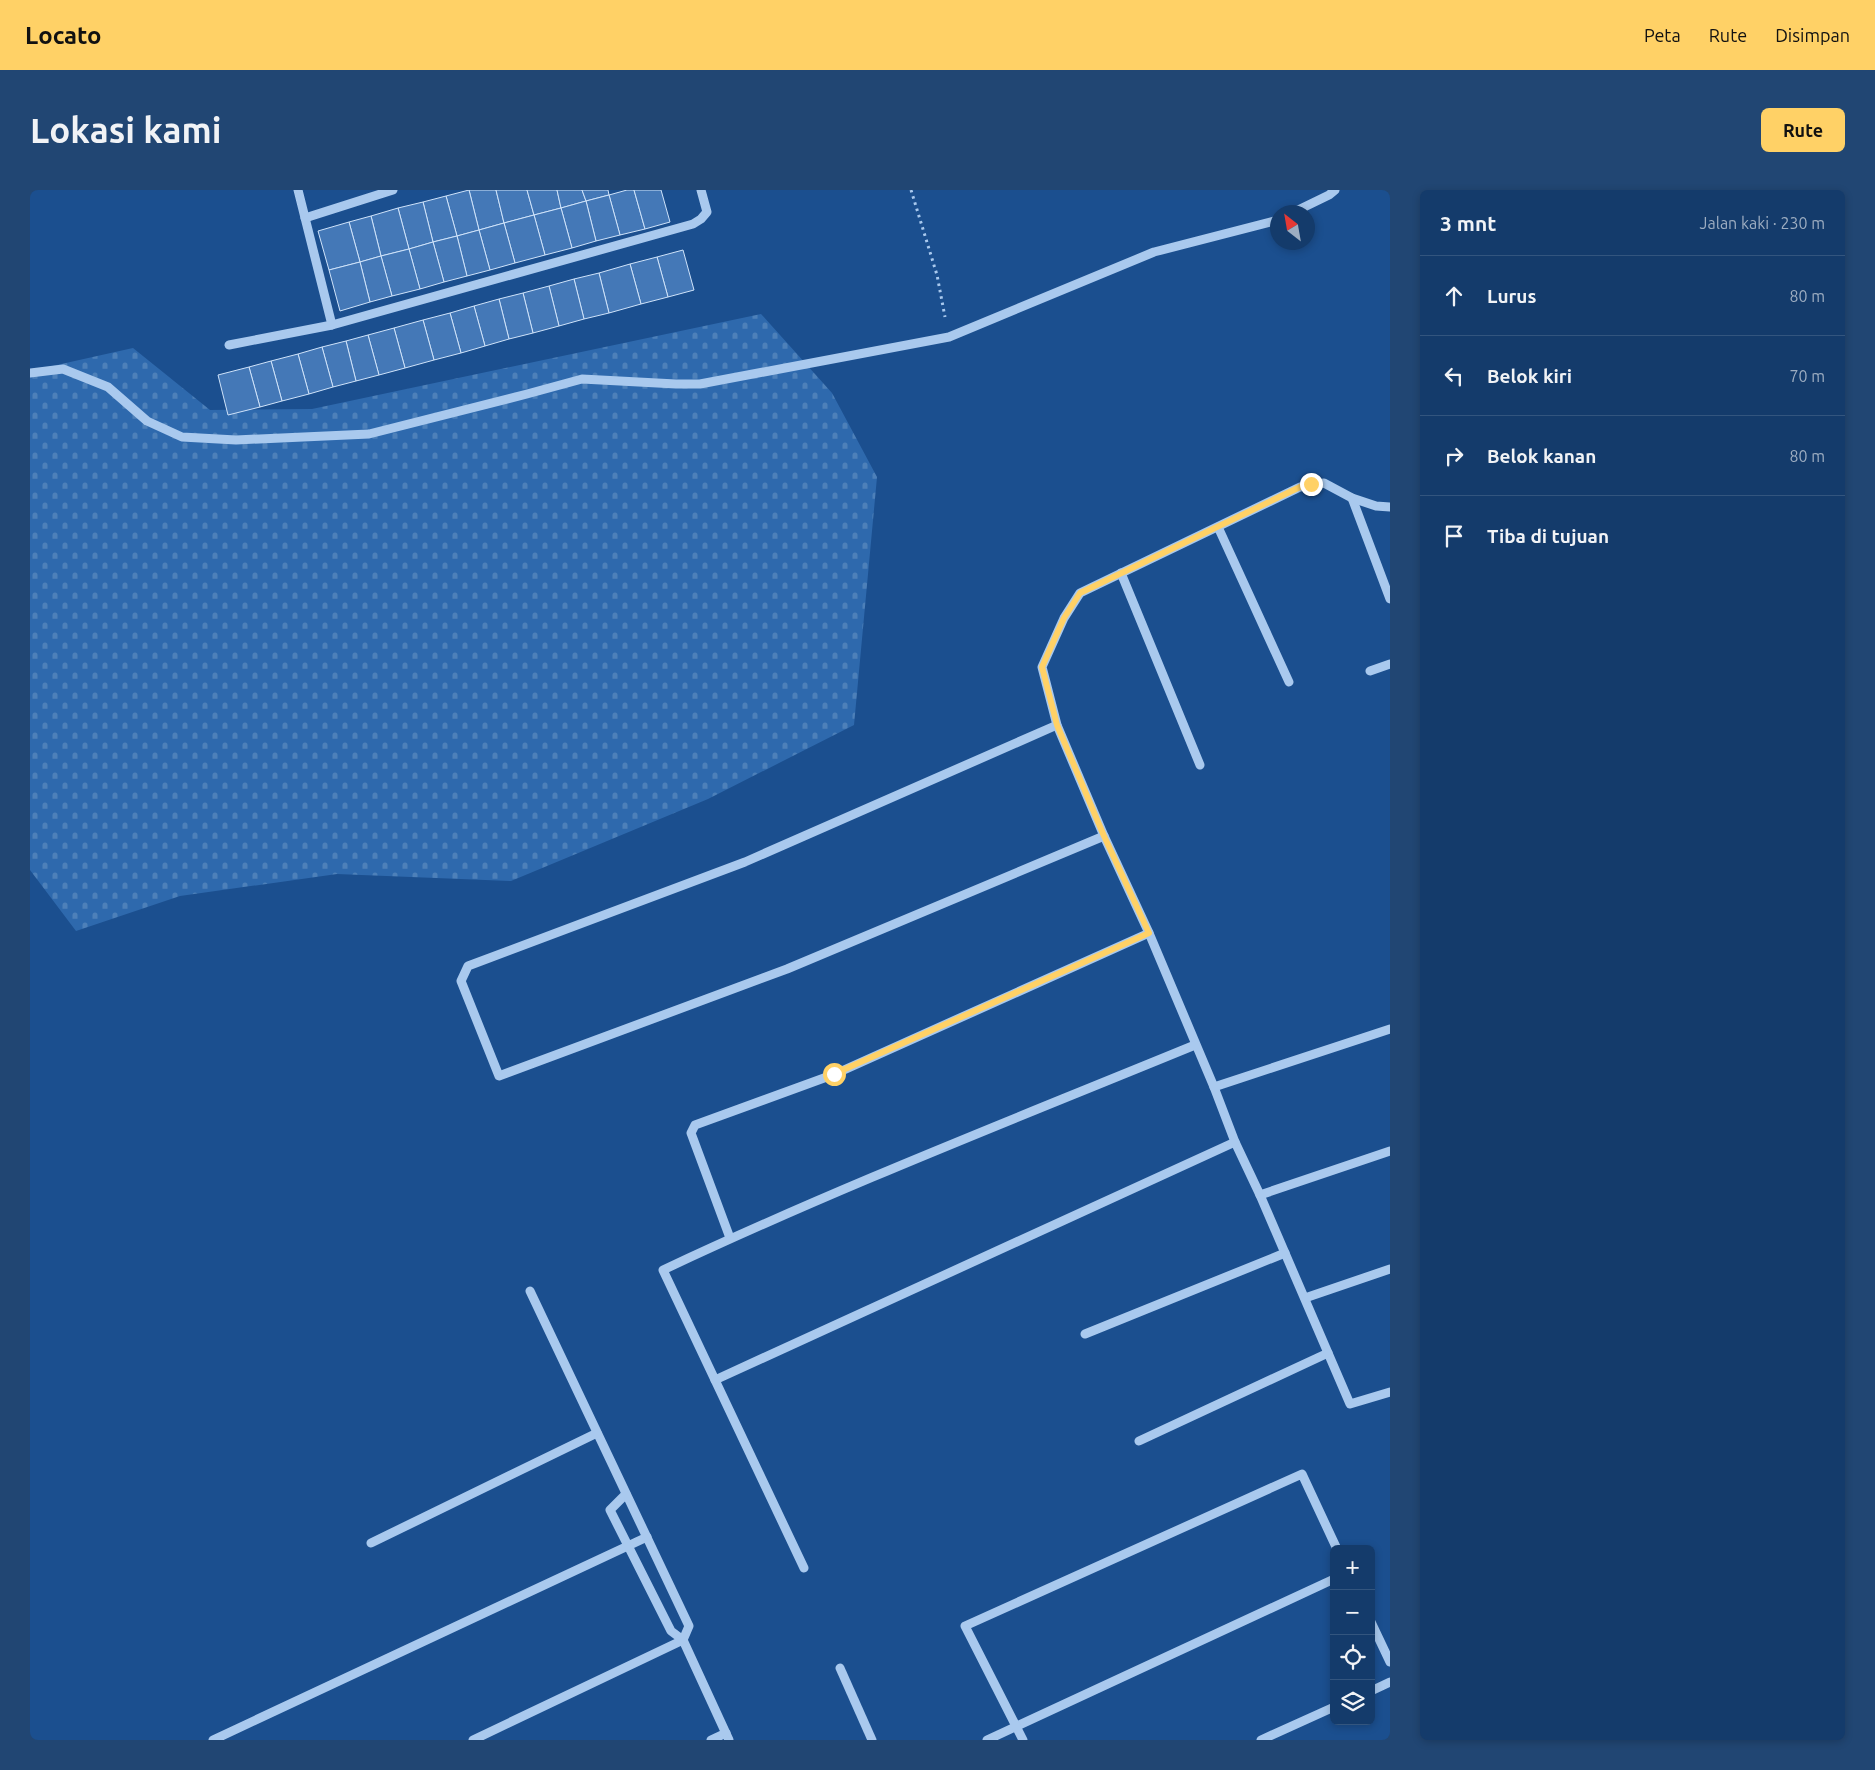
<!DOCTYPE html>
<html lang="id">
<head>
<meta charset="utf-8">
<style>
	:root { --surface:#143b6b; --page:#214673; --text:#f1f3f6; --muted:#9dadc1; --line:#33557e; --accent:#ffd166 }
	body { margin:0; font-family:Ubuntu,sans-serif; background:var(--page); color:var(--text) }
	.controls { position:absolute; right:15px; bottom:15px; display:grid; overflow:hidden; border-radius:8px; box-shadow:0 2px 8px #0003 }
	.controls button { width:45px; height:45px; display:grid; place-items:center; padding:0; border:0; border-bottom:1px solid var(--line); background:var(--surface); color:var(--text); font:25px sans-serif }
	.compass { position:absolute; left:1240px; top:15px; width:45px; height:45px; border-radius:50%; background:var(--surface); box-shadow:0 2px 8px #0003; rotate:329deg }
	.stop { position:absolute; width:15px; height:15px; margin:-11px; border:4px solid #ffd166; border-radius:50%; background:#fff }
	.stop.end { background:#ffd166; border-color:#fff; box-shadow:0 1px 5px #0008 }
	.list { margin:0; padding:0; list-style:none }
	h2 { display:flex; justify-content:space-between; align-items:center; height:65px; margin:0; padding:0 20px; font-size:21px }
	h2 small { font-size:16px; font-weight:400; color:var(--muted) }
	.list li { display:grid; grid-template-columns:32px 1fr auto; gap:15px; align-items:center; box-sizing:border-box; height:80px; padding:0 20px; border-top:1px solid var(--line) }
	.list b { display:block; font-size:19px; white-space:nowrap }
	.list em { font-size:16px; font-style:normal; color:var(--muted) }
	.icon { flex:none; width:28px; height:28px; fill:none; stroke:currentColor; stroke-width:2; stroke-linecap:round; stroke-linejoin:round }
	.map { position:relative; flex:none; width:1360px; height:1550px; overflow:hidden; border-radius:8px }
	header { display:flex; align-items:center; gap:30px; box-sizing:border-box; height:70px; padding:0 25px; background:var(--accent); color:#111 }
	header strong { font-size:24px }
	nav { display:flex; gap:28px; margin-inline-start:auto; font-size:18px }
	.intro { display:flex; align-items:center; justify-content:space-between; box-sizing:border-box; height:120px; padding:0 30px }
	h1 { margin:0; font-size:35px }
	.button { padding:12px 22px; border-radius:8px; background:var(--accent); color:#111; font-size:18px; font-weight:700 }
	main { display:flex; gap:30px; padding:0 30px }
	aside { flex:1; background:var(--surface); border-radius:8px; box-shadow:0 2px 8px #0003 }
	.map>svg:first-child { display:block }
	.cemetery { fill:url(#cemetery-stones) }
	.building { fill:#4478b7; stroke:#cfe3fa }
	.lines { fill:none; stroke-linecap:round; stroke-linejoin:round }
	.path { stroke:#a9c9ee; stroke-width:3; stroke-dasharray:2.5 4; stroke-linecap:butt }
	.minor { stroke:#a9c9ee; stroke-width:9 }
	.route { stroke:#ffd166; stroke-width:6 }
</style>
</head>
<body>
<header>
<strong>Locato</strong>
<nav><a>Peta</a><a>Rute</a><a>Disimpan</a></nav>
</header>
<div class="intro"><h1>Lokasi kami</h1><a class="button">Rute</a></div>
<main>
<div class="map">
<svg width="1360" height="1550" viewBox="0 0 1360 1550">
	<defs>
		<pattern id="cemetery-stones" width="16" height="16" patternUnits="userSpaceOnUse" patternTransform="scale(1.25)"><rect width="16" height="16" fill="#2e69ad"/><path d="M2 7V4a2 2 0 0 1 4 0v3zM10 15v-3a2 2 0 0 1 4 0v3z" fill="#4d80b9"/></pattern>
	</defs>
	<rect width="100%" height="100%" fill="#1b4f8f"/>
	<!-- cemetery -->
	<path class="cemetery" d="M731 124 802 203 847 287 824 535 678 609 481 691 307 684 150 706 46 741 0 680V181L103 158 180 220 282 219Z"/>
	<!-- building -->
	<g class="building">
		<path d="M439 0H466L474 33 449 40Z"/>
		<path d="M439 0 449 40 427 46 416 6Z"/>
		<path d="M466 0H497L504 25 474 33Z"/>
		<path d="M497 0H527L531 18 504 25Z"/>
		<path d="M527 0H552L556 11 531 18Z"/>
		<path d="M552 0H578L579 5 556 11Z"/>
		<path d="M597 0H604L615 39 590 45 579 5Z"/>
		<path d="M604 0H631L640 32 615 39Z"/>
		<path d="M579 5 590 45 566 51 556 11Z"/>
		<path d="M416 6 427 46 403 52 393 12Z"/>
		<path d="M556 11 566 51 542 58 531 18Z"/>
		<path d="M393 12 403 52 379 59 368 18Z"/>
		<path d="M368 18 379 59 351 66 341 26Z"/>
		<path d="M531 18 542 58 515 65 504 25Z"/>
		<path d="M504 25 515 65 485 73 474 33Z"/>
		<path d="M341 26 351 66 330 72 319 32Z"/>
		<path d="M319 32 330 72 299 80 288 41Z"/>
		<path d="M474 33 485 73 460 80 449 40Z"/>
		<path d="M449 40 460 80 437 86 427 46Z"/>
		<path d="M427 46 437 86 414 92 403 52Z"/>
		<path d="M403 52 414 92 390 99 379 59Z"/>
		<path d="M379 59 390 99 362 106 351 66Z"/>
		<path d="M653 60 664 100 638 107 627 67Z"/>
		<path d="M351 66 362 106 340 112 330 72Z"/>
		<path d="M627 67 638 107 611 114 600 74Z"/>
		<path d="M330 72 340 112 310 121 299 80Z"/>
		<path d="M600 74 611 114 579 123 569 83Z"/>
		<path d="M569 83 579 123 554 129 544 89Z"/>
		<path d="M544 89 554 129 529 136 519 96Z"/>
		<path d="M519 96 529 136 503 143 493 103Z"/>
		<path d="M493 103 503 143 479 149 469 109Z"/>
		<path d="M469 109 479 149 455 156 444 116Z"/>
		<path d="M444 116 455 156 431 163 420 123Z"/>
		<path d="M420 123 431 163 404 170 393 130Z"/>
		<path d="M393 130 404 170 375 178 364 138Z"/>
		<path d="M364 138 375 178 349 185 338 145Z"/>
		<path d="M338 145 349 185 326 191 316 151Z"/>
		<path d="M316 151 326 191 303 197 292 157Z"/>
		<path d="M292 157 303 197 279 204 268 164Z"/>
		<path d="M268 164 279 204 252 211 241 171Z"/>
		<path d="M241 171 252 211 230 217 219 177Z"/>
		<path d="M219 177 230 217 198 225 188 185Z"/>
	</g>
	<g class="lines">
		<!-- path -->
		<path class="path" d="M881 0 907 85 915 127"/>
		<!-- minor -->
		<g class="minor">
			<path d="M268 0 302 135"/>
			<path d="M1264 22 1299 5 1305 0"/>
			<path d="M275 28 363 0"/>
			<path d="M199 155 302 135 663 34 671 29 677 22 671 0"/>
			<path d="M0 183 33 179 78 197 117 231 152 247 206 250 339 244 497 204 552 189 646 194H670L919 147 1124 62 1248 30"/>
			<path d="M1322 308 1360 409"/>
			<path d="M1360 317 1346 316 1322 308 1294 293 1270 297 1050 403 1034 428 1012 477 1027 535 1074 646 1119 743 1184 897 1205 952 1230 1005 1320 1214 1360 1202"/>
			<path d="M1188 337 1259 492"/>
			<path d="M1091 383 1170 575"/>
			<path d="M1340 481 1360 474"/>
			<path d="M1027 535 715 672 438 776 431 791 469 886 757 779 1074 646"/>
			<path d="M1184 897 1360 839"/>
			<path d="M1230 1005 1360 961"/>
			<path d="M700 1048 661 943 665 935 805 884 1119 743"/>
			<path d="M1275 1108 1360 1079"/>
			<path d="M1055 1144 1255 1063"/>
			<path d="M685 1190 1205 952"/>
			<path d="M1109 1251 1298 1163"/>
			<path d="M596 1304 580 1320 641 1441 653 1450 699 1550"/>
			<path d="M341 1353 567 1243"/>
			<path d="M774 1378 633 1080C807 998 987 928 1165 855"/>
			<path d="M1341 1432 1360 1472"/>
			<path d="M810 1478 842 1550"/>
			<path d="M1341 1501 1360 1492"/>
			<path d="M183 1550 617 1347"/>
			<path d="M443 1550 653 1450 659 1436 500 1101"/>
			<path d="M681 1550 696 1543"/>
			<path d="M957 1550 1304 1389"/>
			<path d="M993 1550 935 1436 1272 1284 1307 1359"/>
			<path d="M1231 1550 1304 1517"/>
		</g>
	</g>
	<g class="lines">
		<!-- route -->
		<path class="route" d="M804 884 1119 743 1074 646 1027 535 1012 477 1034 428 1050 403 1270 297 1281 294"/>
	</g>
</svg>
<div class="controls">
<button>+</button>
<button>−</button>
<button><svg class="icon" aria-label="locate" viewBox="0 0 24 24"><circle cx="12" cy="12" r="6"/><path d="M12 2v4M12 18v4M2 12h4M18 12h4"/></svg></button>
<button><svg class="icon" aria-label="layers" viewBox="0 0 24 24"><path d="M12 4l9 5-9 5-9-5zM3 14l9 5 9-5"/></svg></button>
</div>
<svg class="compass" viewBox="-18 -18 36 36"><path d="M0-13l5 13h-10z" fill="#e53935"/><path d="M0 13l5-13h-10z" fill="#9dadc1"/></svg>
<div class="stop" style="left:804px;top:884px"></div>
<div class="stop end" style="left:1281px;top:294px"></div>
</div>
<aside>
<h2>3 mnt<small>Jalan kaki · 230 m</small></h2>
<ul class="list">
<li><svg class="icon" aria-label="ahead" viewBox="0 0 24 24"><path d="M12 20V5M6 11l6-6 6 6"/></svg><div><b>Lurus</b></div><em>80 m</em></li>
<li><svg class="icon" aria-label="left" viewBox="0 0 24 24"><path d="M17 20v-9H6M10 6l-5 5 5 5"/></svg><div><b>Belok kiri</b></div><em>70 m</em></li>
<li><svg class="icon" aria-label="right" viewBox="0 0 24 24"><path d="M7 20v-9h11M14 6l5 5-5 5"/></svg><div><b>Belok kanan</b></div><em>80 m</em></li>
<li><svg class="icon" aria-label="arrive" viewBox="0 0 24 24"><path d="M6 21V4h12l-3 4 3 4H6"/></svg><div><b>Tiba di tujuan</b></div></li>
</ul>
</aside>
</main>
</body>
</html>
